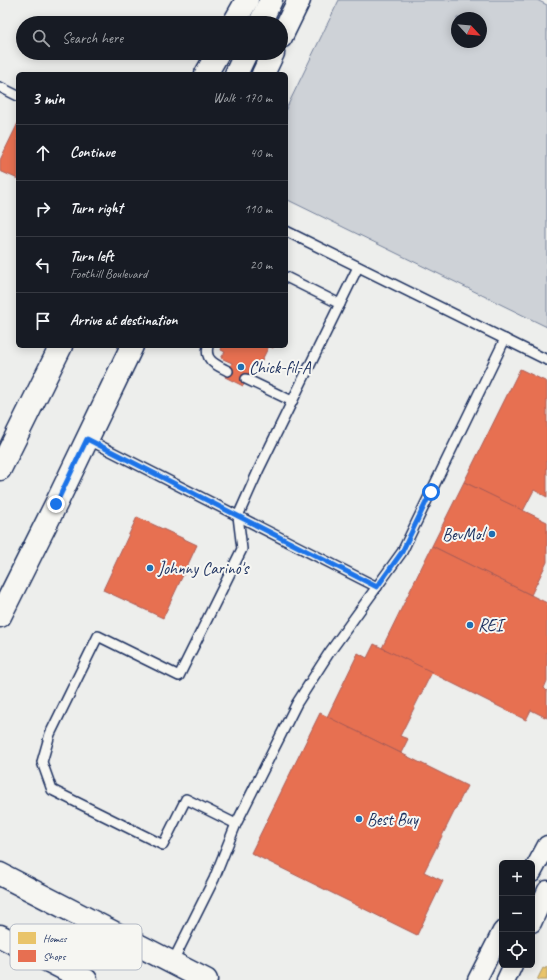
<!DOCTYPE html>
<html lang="en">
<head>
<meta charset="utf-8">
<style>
	:root { --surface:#171b24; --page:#242831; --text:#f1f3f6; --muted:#9ea1a6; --line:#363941 }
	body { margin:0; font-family:Caveat,sans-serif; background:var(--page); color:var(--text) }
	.controls { position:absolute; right:12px; bottom:12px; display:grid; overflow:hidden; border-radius:6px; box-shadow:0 2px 10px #0003 }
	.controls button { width:36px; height:36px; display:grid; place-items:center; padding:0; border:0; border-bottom:1px solid var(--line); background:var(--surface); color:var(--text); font:20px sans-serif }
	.compass { position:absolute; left:451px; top:12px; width:36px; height:36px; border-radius:50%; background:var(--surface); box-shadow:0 2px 10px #0003; rotate:116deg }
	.stop { position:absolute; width:12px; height:12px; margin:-9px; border:3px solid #1a73e8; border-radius:50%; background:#fff }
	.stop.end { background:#1a73e8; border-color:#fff; box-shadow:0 1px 4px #0008 }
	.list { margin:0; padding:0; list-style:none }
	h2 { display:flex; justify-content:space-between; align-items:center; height:52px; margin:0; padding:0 16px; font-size:17px }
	h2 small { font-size:13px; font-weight:400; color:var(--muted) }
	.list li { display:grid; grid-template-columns:26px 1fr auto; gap:12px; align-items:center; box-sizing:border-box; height:56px; padding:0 16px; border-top:1px solid var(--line) }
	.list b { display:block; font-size:15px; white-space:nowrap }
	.list p { margin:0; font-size:13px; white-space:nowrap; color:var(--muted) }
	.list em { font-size:13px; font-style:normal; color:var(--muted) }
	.icon { flex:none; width:22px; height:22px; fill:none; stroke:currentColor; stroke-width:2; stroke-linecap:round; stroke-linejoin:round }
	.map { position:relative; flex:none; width:547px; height:980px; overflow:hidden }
	.search { position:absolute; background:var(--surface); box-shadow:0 2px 10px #0003; left:16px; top:16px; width:272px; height:44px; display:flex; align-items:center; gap:10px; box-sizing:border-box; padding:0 14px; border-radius:22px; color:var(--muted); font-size:15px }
	.panel { position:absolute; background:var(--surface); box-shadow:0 2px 10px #0003; left:16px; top:72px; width:272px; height:276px; border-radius:6px }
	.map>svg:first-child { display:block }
	.green { fill:#ced2d7; stroke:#74809a; fill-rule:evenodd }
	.homes { fill:#e9c46a; stroke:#ab9766 }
	.shops { fill:#e76f51; stroke:#aa5c55 }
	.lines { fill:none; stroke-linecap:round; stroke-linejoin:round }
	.service-casing { stroke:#1b2f5e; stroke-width:12 }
	.minor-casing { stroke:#1b2f5e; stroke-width:21 }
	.secondary-casing { stroke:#1b2f5e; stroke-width:25 }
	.primary-casing { stroke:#1b2f5e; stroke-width:25 }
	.service { stroke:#f6f6f2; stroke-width:9 }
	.minor { stroke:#f6f6f2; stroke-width:18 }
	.secondary { stroke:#f6f6f2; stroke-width:22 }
	.primary { stroke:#f6f6f2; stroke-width:22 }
	.route { stroke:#1a73e8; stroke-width:5 }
	.poi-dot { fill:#1f6fb2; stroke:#f6f6f2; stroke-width:1.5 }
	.labels { text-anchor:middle; stroke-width:4; stroke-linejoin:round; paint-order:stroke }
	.poi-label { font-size:17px; fill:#1b2f5e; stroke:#f6f6f2; text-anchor:start }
	.key { fill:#f6f6f2; stroke:#b4bac6; stroke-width:1 }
	.key-label { font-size:11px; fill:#1b2f5e }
</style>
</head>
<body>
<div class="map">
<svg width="547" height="980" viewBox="0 0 547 980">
	<rect width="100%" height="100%" fill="#edeeec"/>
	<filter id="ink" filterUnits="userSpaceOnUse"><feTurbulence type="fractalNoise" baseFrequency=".025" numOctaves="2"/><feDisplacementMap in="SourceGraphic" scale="8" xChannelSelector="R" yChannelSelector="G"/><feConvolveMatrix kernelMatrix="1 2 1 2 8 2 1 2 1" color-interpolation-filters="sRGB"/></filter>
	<g filter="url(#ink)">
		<!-- green -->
		<path class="green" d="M339 0H537L547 5V327L286 199V109ZM457 18H481V42H457Z"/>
		<!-- homes -->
		<path class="homes" d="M547 966V980H537L543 968 545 969Z"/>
		<!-- shops -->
		<g class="shops">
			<path d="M18 123V179L0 171V160Z"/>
			<path d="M222 346H274L273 348 269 346 258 368 253 366 243 386 225 377 232 363 221 358 225 352 221 350Z"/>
			<path d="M520 369 547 382V497L534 490 523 511 464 482Z"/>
			<path d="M464 482 547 522V562L531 595 432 546Z"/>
			<path d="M137 517 197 545 163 618 103 590Z"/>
			<path d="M432 546 547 603V681L544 688 547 691V718L531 710 526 720 382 648Z"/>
			<path d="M374 644 432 672 400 736 408 739 401 753 327 717 358 653 367 658Z"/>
			<path d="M320 713 467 786 424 872 443 881 417 935 251 853Z"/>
		</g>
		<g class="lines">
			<!-- service casing -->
			<g class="service-casing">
				<g id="service">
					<path d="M0 87 18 96"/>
					<path d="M286 231 547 360"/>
					<path d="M286 277 340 304"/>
					<path d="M208 346C204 361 217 365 228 371"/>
					<path d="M246 379 292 401"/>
					<path d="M87 439 377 587"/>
					<path d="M236 824 186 799 163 845 52 790 42 762 50 734 98 636 179 676 242 549 238 516 259 469 358 267"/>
					<path d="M172 963 214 879 236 824 297 703 329 653 402 552 505 339"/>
				</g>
			</g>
			<!-- minor casing -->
			<g class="minor-casing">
				<g id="minor">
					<path d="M532 873 547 845"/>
					<path d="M532 923 547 890"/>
					<path d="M477 980 502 931"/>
					<path d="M506 980 513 965"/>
				</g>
			</g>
			<!-- secondary casing -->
			<g class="secondary-casing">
				<g id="secondary">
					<path d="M0 874 206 980"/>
					<path d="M0 936 86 980"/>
				</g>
			</g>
			<!-- primary casing -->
			<g class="primary-casing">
				<g id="primary">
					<path d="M234 23 247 0"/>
					<path d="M260 23 271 0"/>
					<path d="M281 37 299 0"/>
					<path d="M206 74 218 53"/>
					<path d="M236 74 246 53"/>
					<path d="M263 74 273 53"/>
					<path d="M0 469 61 346"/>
					<path d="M0 616 56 504 132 346"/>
				</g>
			</g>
			<!-- service -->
			<use href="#service" class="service"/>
			<!-- minor -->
			<use href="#minor" class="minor"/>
			<!-- secondary -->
			<use href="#secondary" class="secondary"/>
			<!-- primary -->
			<use href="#primary" class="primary"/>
		</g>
	</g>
	<g class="lines" filter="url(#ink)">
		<!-- route -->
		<path class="route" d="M56 504 87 439 377 587 402 552 431 492"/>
	</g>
	<!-- markers -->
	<g class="poi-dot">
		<circle cx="241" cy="367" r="4"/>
		<circle cx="492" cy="534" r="4"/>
		<circle cx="150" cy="568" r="4"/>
		<circle cx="470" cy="625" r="4"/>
		<circle cx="359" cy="819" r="4"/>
	</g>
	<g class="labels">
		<!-- poi labels -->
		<g class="poi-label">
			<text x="249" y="373">Chick-fil-A</text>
			<text x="484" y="540" text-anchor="end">BevMo!</text>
			<text x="158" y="574">Johnny Carino's</text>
			<text x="478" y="631">REI</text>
			<text x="367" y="825">Best Buy</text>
		</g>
	</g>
	<!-- legend -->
	<rect x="10" y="924" width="132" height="46" rx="6" class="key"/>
	<rect x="18" y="932" width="18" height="12" fill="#e9c46a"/>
	<rect x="18" y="950" width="18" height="12" fill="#e76f51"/>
	<g class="key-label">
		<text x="43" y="942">Homes</text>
		<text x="43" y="960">Shops</text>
	</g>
</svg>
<div class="controls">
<button>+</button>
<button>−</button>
<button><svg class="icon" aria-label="locate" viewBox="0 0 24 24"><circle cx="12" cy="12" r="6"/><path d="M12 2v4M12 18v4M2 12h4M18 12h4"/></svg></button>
</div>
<svg class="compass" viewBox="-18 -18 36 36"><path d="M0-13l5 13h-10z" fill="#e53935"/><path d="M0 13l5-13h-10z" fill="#9ea1a6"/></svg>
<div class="stop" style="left:431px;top:492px"></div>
<div class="stop end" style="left:56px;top:504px"></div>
<div class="search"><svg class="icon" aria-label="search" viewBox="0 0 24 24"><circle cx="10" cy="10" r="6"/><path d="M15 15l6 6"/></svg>Search here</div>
<section class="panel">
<h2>3 min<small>Walk · 170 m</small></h2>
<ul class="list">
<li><svg class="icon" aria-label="ahead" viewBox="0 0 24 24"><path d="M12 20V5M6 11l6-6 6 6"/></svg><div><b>Continue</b></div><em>40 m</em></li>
<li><svg class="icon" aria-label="right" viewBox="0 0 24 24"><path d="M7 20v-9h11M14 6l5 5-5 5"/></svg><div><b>Turn right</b></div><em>110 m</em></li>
<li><svg class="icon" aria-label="left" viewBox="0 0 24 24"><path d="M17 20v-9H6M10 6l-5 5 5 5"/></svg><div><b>Turn left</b><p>Foothill Boulevard</p></div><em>20 m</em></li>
<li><svg class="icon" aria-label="arrive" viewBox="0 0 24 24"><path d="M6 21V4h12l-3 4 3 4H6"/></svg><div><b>Arrive at destination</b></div></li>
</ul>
</section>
</div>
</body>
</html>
